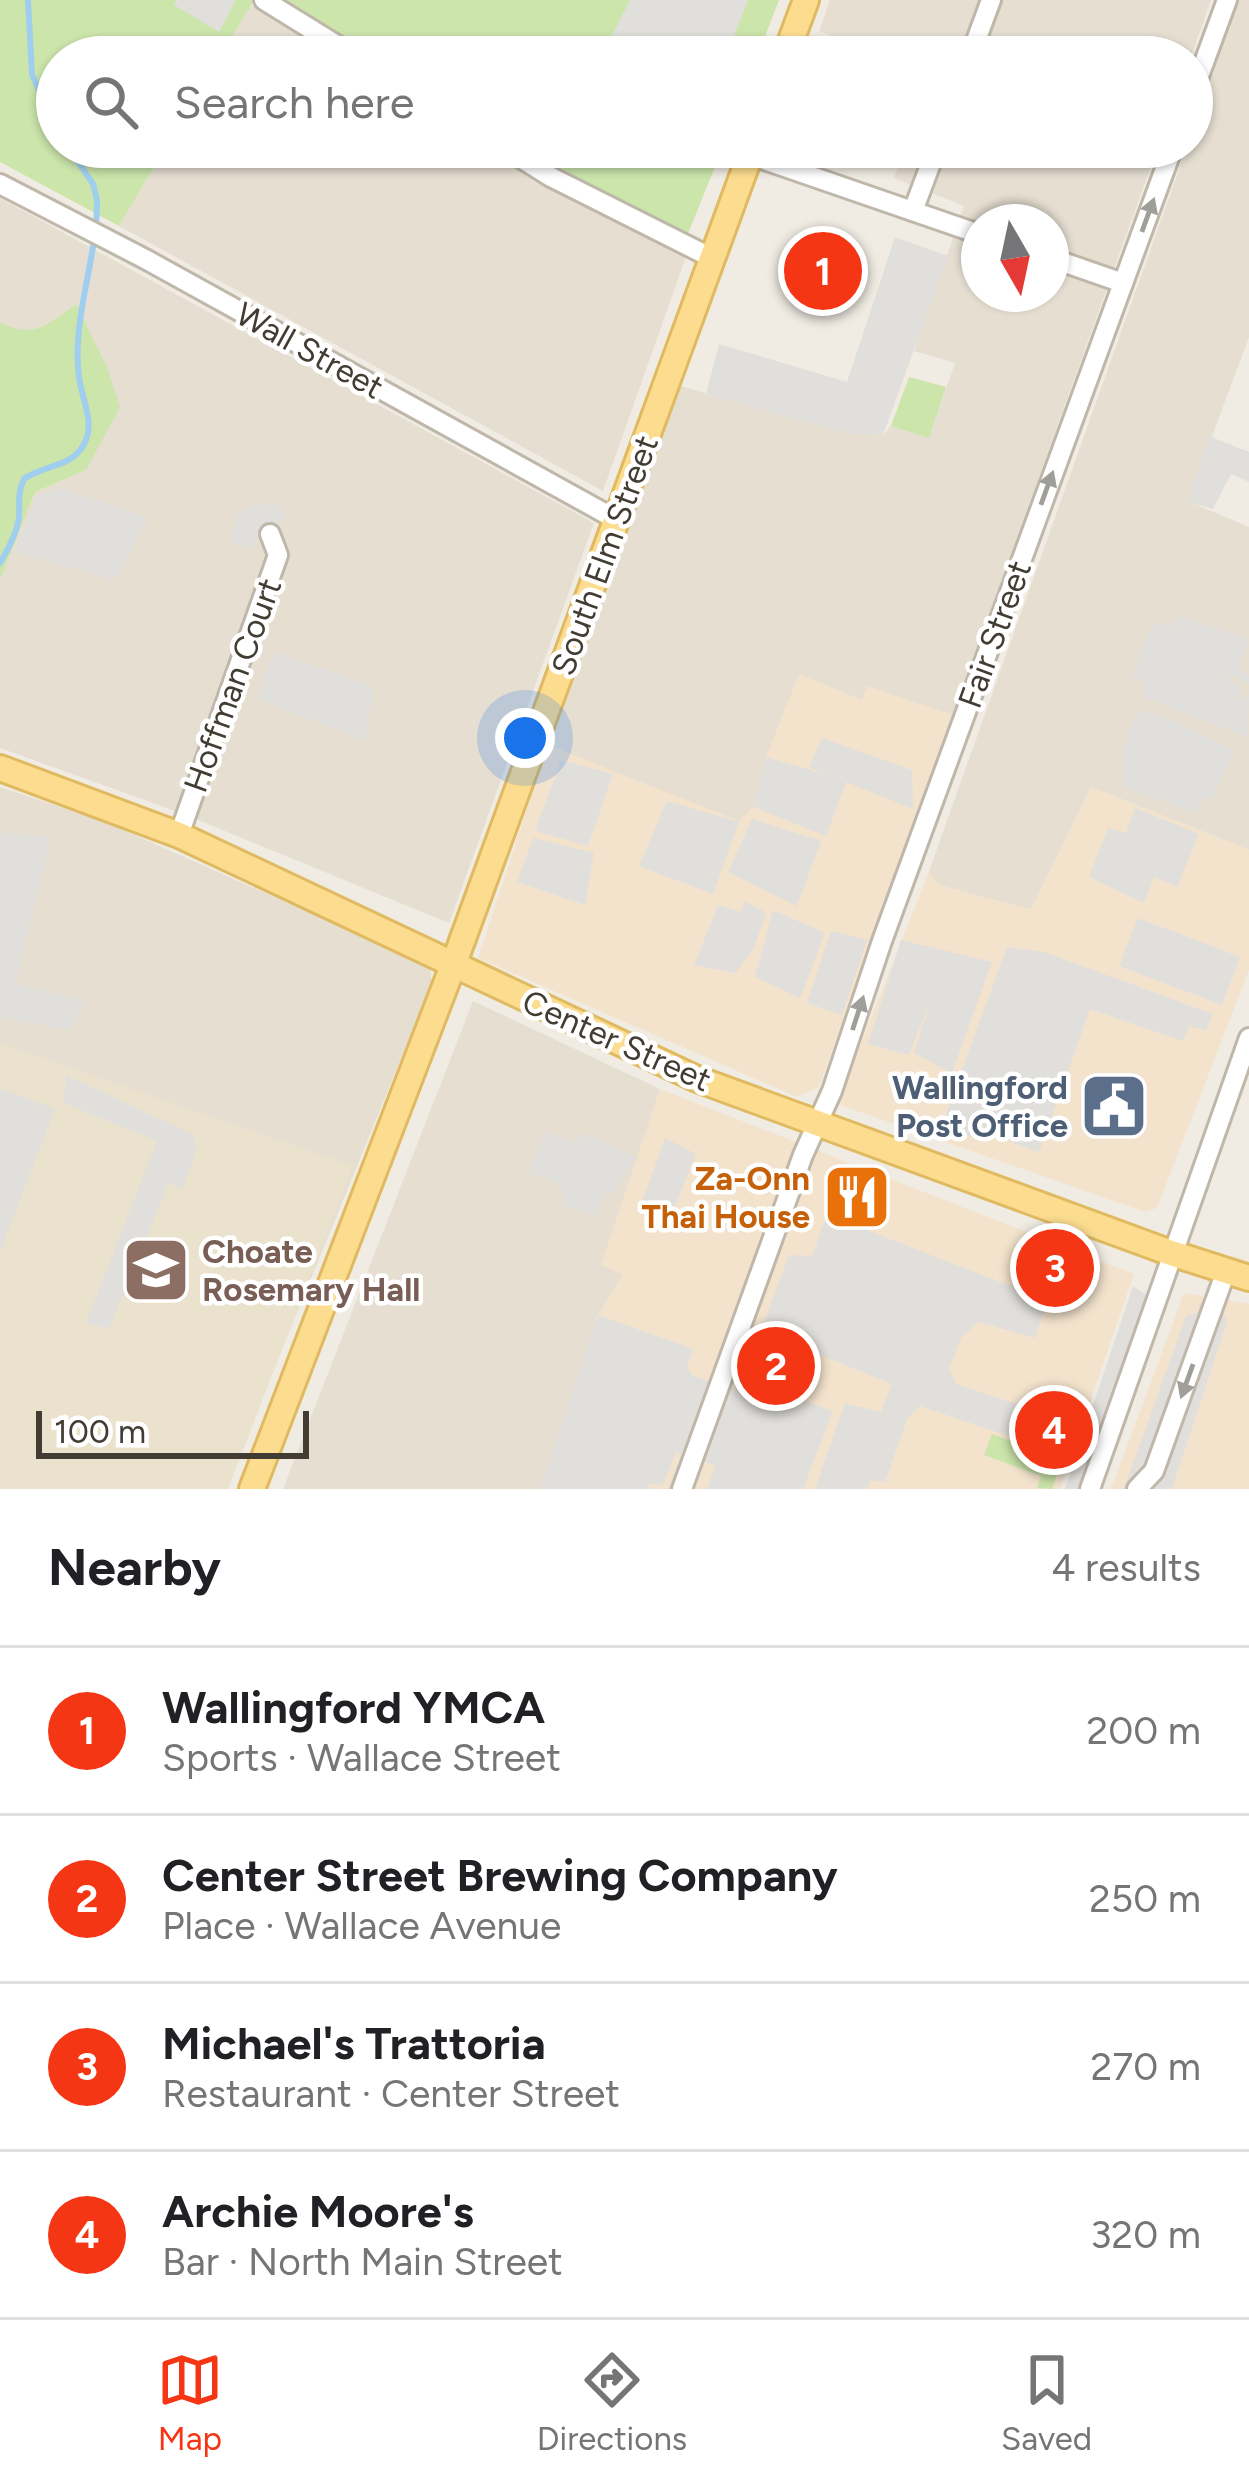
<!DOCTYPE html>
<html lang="en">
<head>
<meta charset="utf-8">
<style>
	:root { --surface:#fff; --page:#f2f2f2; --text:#202124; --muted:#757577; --line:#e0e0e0; --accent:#f53615 }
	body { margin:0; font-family:Figtree,sans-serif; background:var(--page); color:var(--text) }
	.compass { position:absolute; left:961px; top:204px; width:108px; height:108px; border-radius:50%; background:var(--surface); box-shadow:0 3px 9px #0004; rotate:171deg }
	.scale { position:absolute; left:36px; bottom:30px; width:273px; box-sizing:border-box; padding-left:12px; border:6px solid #423c33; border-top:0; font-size:33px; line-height:42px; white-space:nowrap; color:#423c33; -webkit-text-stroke:9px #fff; paint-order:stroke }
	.you { position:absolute; left:525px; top:738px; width:42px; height:42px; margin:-30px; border:9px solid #fff; border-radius:50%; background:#1a73e8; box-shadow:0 0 0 18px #1a73e833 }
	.badge { display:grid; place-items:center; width:78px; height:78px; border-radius:50%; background:var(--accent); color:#fff; font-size:39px; font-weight:700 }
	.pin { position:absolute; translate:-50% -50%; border:6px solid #fff; box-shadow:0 3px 12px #0006 }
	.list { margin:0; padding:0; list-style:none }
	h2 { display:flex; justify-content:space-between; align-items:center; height:156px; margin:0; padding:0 48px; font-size:51px }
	h2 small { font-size:39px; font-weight:400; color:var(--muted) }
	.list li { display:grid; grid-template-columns:78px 1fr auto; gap:36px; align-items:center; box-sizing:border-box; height:168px; padding:0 48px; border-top:3px solid var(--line) }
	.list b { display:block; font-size:45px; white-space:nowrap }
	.list p { margin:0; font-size:39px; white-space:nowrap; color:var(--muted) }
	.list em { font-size:39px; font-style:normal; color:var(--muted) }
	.icon { flex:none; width:66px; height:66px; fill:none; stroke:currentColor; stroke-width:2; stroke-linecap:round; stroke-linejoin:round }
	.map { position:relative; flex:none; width:1249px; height:1489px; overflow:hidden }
	.search { position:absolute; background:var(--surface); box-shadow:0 3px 9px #0004; left:36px; right:36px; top:36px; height:132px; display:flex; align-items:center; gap:30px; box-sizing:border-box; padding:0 42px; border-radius:66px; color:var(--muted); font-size:45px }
	.sheet { height:828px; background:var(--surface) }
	nav { display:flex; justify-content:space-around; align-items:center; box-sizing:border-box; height:168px; border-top:3px solid var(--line); background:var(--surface); font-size:33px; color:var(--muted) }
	nav a { display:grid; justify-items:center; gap:6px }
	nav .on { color:var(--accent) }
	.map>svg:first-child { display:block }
	.residential { fill:#e5ded1; fill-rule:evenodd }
	.commercial { fill:#f3e3cd }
	.education { fill:#eae2cc }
	.green { fill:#cbe5ab }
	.parking { fill:#e1dfdb }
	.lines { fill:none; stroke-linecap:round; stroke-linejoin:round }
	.stream { stroke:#9fceee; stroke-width:6 }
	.minor-casing { stroke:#bfb7a9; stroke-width:24 }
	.major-casing { stroke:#e0ba61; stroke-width:30 }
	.minor { stroke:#fff; stroke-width:18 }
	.major { stroke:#fcdd90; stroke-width:24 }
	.oneway { fill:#a09e99 }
	.labels { text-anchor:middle; stroke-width:9; stroke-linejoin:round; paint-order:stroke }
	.street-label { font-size:33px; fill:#423c33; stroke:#fff }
	.service-label { font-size:33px; font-weight:bold; fill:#4e5e75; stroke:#fff; text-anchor:end }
	.food-label { font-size:33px; font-weight:bold; fill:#c56008; stroke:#fff; text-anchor:end }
	.education-label { font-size:33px; font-weight:bold; fill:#785e54; stroke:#fff; text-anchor:start }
</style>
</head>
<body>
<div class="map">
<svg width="1249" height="1489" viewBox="0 0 1249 1489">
	<rect width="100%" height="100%" fill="#f1ece3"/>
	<!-- residential -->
	<g class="residential">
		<path d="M830 0H1211L1191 57H883L819 31Z"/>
		<path d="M1239 0H1249V337L1188 501 1249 527V850L1091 787 1031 910 942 886 928 874 1187 147H1192V132Z"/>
		<path d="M251 5 343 57H220Z"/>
		<path d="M166 147H501L687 254 603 491 119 226Z"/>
		<path d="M905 147H1158L953 715 868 687 863 700 766 757 753 807 739 822 548 745 681 386 846 433 883 435 891 426 929 437 955 363 914 351 964 206 894 178ZM979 222H1051V294H979Z"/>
		<path d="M0 198 594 523 449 923 186 815 0 748V580L35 492 86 470 75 304 43 328 19 332 0 322Z"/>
		<path d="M0 787 108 823 427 965 431 971V985L272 1374 0 1043Z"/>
		<path d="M473 1001 660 1089 626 1200 624 1274 598 1315 540 1489H283Z"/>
	</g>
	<!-- commercial -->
	<g class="commercial">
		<path d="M799 674 862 700 868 686 953 715 819 1087 797 1097 478 958 548 745 739 821 753 807 766 757Z"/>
		<path d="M1091 787 1249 850V970L1157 1208 1145 1212 837 1104 928 874 942 886 1031 909Z"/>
		<path d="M660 1089 1134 1274 1060 1489H540L598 1315 623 1275 601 1265Z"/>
		<path d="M1184 1293 1249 1304V1489H1111Z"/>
	</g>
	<!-- education -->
	<path class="education" d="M0 1043 353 1166 228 1489H0Z"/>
	<!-- green -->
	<g class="green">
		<path d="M0 0H254L220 57H57V147H166L119 226 0 162Z"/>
		<path d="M287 0H779L757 57H376Z"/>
		<path d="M521 147H723L687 236Z"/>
		<path d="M76 304 107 368 120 407 86 470 35 492 0 580V322C35 340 47 324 76 304Z"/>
		<path d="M909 377 946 387 929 438 891 426Z"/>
		<path d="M992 1434 1062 1460 1052 1489 1037 1488 1041 1476 984 1455Z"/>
	</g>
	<!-- parking -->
	<g class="parking">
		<path d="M176 0H236L219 32 174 5Z"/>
		<path d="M630 0H748L726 57H601Z"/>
		<path d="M895 237 948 256 883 435 846 433 706 394 719 344 847 382Z"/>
		<path d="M1209 436 1249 452V482L1231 474 1213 509 1188 502Z"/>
		<path d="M62 488 149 518 114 580 15 552 37 496Z"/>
		<path d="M281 504 284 517 250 548 230 543 238 513 252 505Z"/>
		<path d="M1178 616 1249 639 1239 668 1249 676V685L1233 674 1228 680 1241 686 1239 698 1249 697 1247 737 1142 696 1145 681 1132 676 1153 622 1173 627Z"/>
		<path d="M275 652 374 687 365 741 256 698Z"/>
		<path d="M1139 710 1171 720 1235 751 1211 800 1202 797 1196 813 1124 787 1123 747Z"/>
		<path d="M822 738 912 770 913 809 846 782 826 836 753 807 766 757 824 774 809 767Z"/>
		<path d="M561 760 613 774 588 846 535 831Z"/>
		<path d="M667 801 739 822 713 894 639 866Z"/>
		<path d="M1135 808 1199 834 1177 887 1154 877 1144 903 1089 877 1108 828 1126 833Z"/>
		<path d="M752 819 821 841 797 906 728 872Z"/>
		<path d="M0 832 51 838 15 984 85 1001 69 1030 0 1017Z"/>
		<path d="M533 838 594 853 585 905 517 882Z"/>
		<path d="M745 901 766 913 753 950 735 973 694 965 718 905 741 912Z"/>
		<path d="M773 910 825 933 800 998 755 977Z"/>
		<path d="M1138 918 1240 957 1222 1005 1119 966Z"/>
		<path d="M831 931 867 940 842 1015 807 1003Z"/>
		<path d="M901 940 992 962 952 1073 914 1053 931 999 909 1055 868 1044Z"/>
		<path d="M1007 947 1044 952 1213 1014 1206 1030 1189 1026 1183 1041 1090 1009 1039 1152 984 1133 981 1139 940 1130Z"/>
		<path d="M66 1075 194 1135 196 1151 183 1189 169 1183 109 1329 86 1323 157 1141 64 1103Z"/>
		<path d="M0 1088 55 1109 0 1252Z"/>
		<path d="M545 1132 575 1141 583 1133 636 1157 615 1192H607L597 1216 562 1205 566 1194 553 1181 528 1173Z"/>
		<path d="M665 1138 696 1154 673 1211 641 1205Z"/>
		<path d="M824 1222 859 1227 1005 1284 1049 1294 1035 1338 979 1322 962 1336 949 1368 956 1384 1016 1404 1009 1436 920 1406 907 1419 885 1482 870 1480 867 1489H815L845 1403 881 1412 892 1384 761 1331 789 1255 812 1256Z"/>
		<path d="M1133 1286 1149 1297 1081 1489H1065Z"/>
		<path d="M1201 1302 1220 1307 1227 1321 1172 1489H1124L1186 1316 1197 1313Z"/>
		<path d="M598 1315 693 1349 687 1367 693 1376 743 1392 748 1380 833 1411 803 1489H707L715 1466 703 1461 692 1489H668L681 1455 676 1452 663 1485 646 1483 651 1489H540Z"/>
	</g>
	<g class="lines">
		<!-- stream -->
		<g class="stream">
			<path d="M28 0 32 75 57 130"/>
			<path d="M0 563C8 549 17 533 19 517 20 500 17 494 24 479 42 466 68 467 81 449 98 426 82 402 79 377 71 318 98 259 97 200L93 184 68 147"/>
		</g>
		<!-- minor casing -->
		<g class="minor-casing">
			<g id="minor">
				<path d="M264 0 356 57"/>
				<path d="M970 57 991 0"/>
				<path d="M1192 95 1227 0"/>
				<path d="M503 147 551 177 712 258"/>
				<path d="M750 155 979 234"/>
				<path d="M0 184 147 260 617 520"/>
				<path d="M913 211 937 147"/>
				<path d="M1051 258 1123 283"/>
				<path d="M179 835 278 555 270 534"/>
				<path d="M682 1489 803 1155 832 1091 882 941 1173 147"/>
				<path d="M1090 1489 1249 1038"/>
				<path d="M1137 1489 1154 1471 1226 1271"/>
			</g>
		</g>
		<!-- major casing -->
		<g class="major-casing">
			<g id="major">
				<path d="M785 57 806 0"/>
				<path d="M0 768 179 835 697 1079 1171 1253 1249 1278"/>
				<path d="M252 1489 454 963 753 147"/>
			</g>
		</g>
		<!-- minor -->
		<use href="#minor" class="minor"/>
		<!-- major -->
		<use href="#major" class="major"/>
	</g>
	<!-- one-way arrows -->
	<defs><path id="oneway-solid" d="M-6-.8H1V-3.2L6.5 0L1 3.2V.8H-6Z" transform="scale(3)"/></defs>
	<g class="oneway">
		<use href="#oneway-solid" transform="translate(1148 215) rotate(-70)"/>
		<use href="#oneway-solid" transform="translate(1047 488) rotate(-70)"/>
		<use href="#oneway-solid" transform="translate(858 1013) rotate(-72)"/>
		<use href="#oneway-solid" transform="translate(1187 1381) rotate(110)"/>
	</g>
	<!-- icons -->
	<defs>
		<g id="civic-square" transform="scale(3.45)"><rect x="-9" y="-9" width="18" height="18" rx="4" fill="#5c6f8a" stroke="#fff"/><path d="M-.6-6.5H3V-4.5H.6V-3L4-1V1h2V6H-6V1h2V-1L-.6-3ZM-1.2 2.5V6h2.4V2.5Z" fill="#fff"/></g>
		<g id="restaurant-square" transform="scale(3.45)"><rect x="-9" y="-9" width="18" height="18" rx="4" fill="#e8710a" stroke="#fff"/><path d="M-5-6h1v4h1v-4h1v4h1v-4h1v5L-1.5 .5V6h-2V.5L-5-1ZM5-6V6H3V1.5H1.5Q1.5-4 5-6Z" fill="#fff"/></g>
		<g id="university-square" transform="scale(3.45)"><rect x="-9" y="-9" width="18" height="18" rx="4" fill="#8d6e63" stroke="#fff"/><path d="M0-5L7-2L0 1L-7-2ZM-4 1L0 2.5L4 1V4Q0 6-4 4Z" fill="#fff"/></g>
	</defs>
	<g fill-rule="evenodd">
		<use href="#civic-square" x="1114" y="1106"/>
		<use href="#restaurant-square" x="857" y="1197"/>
		<use href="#university-square" x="156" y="1270"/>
	</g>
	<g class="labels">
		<!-- street labels -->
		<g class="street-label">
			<text transform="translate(310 350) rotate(29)" y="12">Wall Street</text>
			<text transform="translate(604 555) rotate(-70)" y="12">South Elm Street</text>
			<text transform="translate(994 634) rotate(-70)" y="12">Fair Street</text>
			<text transform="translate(232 685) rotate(-70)" y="12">Hoffman Court</text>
			<text transform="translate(617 1040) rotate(24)" y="12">Center Street</text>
		</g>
		<!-- service labels -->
		<g class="service-label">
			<text x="1068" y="1099">Wallingford<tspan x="1068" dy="38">Post Office</tspan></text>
		</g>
		<!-- food labels -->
		<g class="food-label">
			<text x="810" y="1190">Za-Onn<tspan x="810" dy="38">Thai House</tspan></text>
		</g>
		<!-- education labels -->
		<g class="education-label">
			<text x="202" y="1263">Choate<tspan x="202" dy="38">Rosemary Hall</tspan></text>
		</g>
	</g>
</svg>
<svg class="compass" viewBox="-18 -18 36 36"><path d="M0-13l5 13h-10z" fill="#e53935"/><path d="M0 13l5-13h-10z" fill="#757577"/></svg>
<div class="scale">100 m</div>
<div class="you"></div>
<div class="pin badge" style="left:823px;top:271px">1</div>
<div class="pin badge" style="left:776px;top:1366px">2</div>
<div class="pin badge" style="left:1055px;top:1268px">3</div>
<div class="pin badge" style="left:1054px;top:1430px">4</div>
<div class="search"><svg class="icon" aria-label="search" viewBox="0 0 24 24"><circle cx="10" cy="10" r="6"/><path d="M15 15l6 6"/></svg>Search here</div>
</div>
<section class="sheet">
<h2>Nearby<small>4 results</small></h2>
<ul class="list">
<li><span class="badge">1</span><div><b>Wallingford YMCA</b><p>Sports · Wallace Street</p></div><em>200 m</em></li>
<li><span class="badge">2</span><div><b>Center Street Brewing Company</b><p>Place · Wallace Avenue</p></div><em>250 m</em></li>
<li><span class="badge">3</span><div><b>Michael's Trattoria</b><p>Restaurant · Center Street</p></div><em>270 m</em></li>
<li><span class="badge">4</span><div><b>Archie Moore's</b><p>Bar · North Main Street</p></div><em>320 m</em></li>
</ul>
</section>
<nav>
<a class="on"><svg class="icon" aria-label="map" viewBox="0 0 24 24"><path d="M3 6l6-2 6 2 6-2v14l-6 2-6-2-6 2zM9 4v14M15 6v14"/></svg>Map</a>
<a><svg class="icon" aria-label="directions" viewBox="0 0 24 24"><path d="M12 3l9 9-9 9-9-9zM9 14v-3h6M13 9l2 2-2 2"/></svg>Directions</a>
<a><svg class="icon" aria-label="saved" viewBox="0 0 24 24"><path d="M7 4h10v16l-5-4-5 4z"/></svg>Saved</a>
</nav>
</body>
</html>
